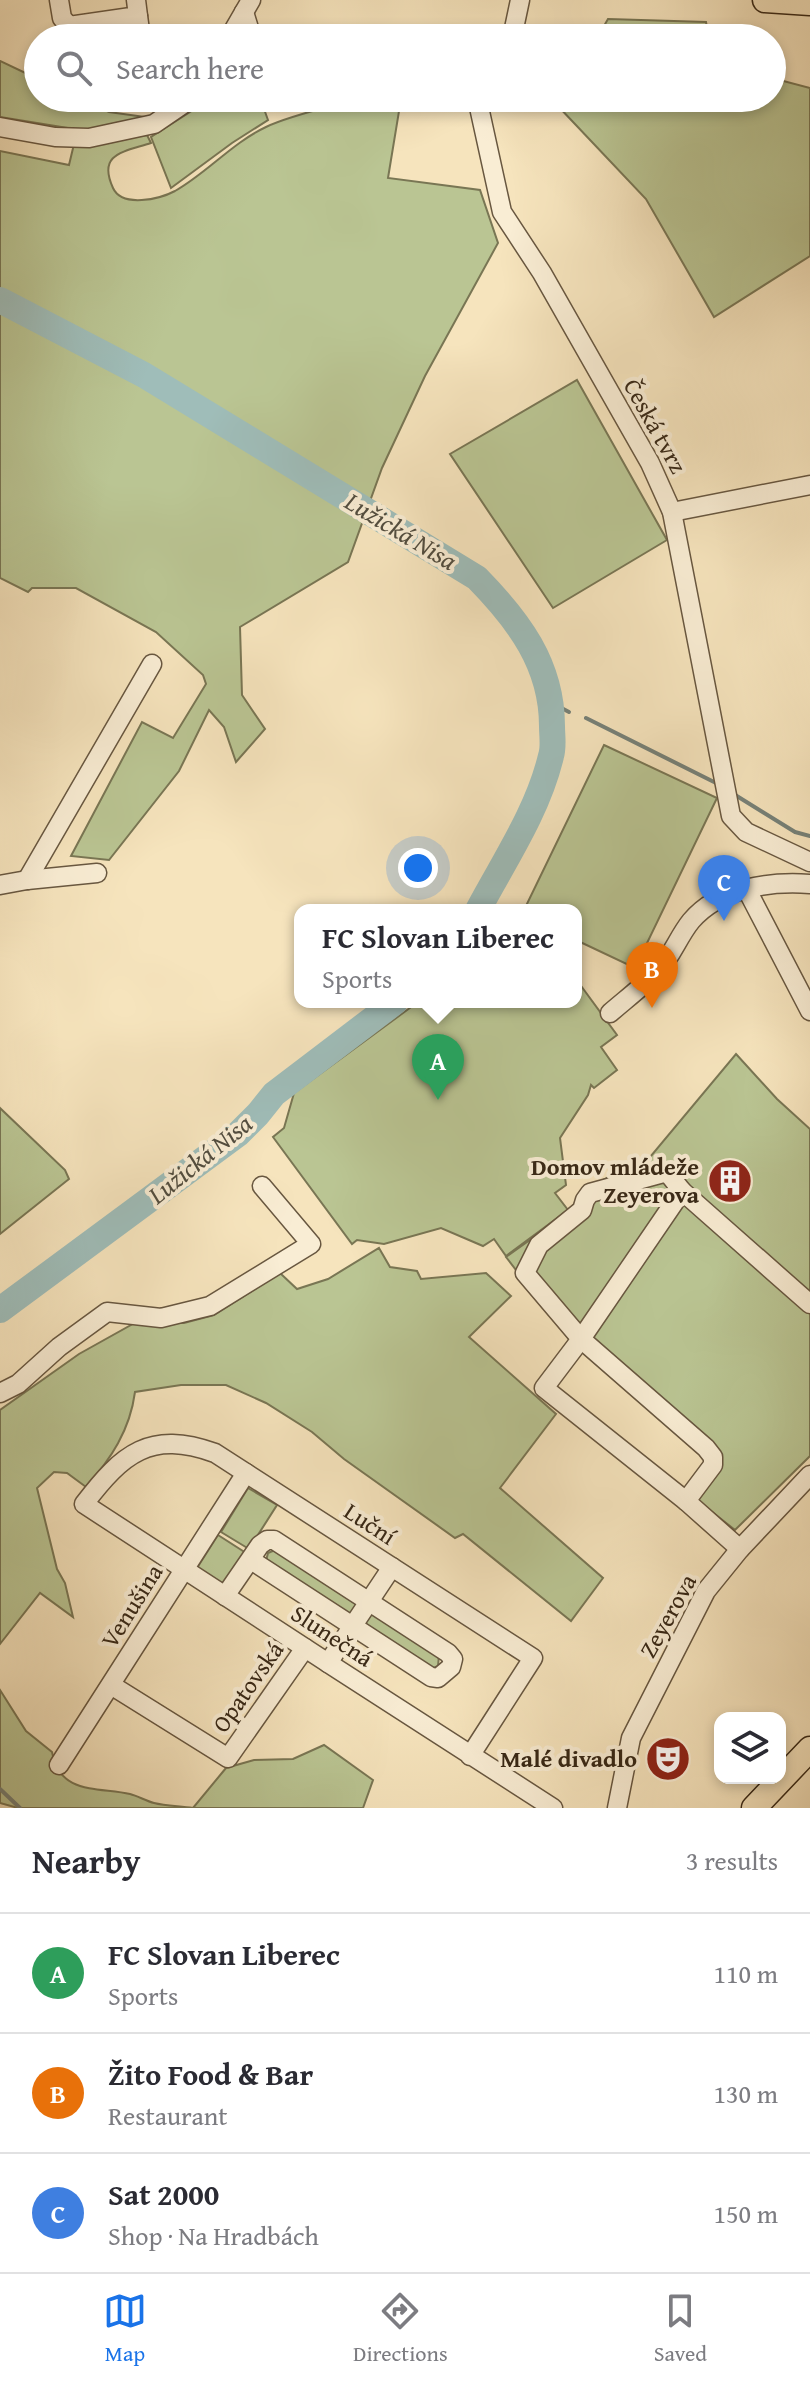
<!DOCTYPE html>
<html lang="en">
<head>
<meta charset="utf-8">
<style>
	:root { --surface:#fff; --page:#f7f7f7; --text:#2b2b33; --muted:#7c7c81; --line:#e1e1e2; --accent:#1a73e8 }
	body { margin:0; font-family:"Gentium Book Plus",serif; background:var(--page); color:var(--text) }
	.controls { position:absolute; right:24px; bottom:24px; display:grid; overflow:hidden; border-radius:16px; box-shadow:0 4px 12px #0003 }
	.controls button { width:72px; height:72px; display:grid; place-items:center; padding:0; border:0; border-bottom:2px solid var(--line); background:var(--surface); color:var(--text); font:40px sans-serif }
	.you { position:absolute; left:418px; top:868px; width:28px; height:28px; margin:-20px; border:6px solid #fff; border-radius:50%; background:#1a73e8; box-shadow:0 0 0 12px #1a73e833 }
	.badge { display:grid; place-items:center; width:52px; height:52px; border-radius:50%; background:var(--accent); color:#fff; font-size:26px; font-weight:700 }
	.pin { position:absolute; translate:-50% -66px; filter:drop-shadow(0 2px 4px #0008) }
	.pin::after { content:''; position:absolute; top:42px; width:28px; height:24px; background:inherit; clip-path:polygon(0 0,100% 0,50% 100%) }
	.popup { position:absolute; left:294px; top:904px; width:288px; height:104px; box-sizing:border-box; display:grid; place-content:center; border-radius:16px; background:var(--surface); filter:drop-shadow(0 2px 6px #0005); font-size:26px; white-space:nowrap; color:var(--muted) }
	.popup b { font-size:30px; color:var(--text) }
	.popup::after { content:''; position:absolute; left:50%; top:100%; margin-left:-16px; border:16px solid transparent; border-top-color:var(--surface) }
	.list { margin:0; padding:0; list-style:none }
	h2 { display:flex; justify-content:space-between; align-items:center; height:104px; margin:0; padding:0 32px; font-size:34px }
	h2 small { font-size:26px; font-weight:400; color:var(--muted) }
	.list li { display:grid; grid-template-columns:52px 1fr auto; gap:24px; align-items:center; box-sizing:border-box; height:120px; padding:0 32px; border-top:2px solid var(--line) }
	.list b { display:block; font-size:30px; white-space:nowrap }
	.list p { margin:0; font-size:26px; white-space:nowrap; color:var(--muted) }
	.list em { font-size:26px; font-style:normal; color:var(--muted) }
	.icon { flex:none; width:44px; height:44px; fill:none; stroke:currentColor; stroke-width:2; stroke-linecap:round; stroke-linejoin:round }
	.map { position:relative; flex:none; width:810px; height:1808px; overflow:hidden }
	.search { position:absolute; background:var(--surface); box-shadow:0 4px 12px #0003; left:24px; right:24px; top:24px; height:88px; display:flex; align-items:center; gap:20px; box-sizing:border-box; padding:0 28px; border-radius:44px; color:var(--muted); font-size:30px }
	.sheet { height:464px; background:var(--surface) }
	nav { display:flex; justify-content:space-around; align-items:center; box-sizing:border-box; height:112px; border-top:2px solid var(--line); background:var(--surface); font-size:22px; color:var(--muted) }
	nav a { display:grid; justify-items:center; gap:4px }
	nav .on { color:var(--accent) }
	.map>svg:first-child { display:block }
	.green { fill:#bac593; stroke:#797654; stroke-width:2 }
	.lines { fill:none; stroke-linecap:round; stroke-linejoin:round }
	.stream { stroke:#768178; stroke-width:4 }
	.river { stroke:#9fbdb9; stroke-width:26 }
	.minor-casing { stroke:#685740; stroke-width:21 }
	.major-casing { stroke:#382816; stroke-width:27 }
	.minor { stroke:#f9edd4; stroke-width:18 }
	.major { stroke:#f6e4bd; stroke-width:24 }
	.labels { text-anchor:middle; stroke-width:8; stroke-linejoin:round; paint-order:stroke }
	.street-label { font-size:24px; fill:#382816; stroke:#f9edd4 }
	.poi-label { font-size:24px; font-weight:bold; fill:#382816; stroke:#f9edd4; text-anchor:end }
	.water-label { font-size:26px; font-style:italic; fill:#524d3f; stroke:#f9edd4 }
</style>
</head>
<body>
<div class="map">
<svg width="810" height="1808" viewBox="0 0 810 1808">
	<rect width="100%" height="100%" fill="#f6e4bd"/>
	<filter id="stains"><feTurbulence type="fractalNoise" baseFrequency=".0025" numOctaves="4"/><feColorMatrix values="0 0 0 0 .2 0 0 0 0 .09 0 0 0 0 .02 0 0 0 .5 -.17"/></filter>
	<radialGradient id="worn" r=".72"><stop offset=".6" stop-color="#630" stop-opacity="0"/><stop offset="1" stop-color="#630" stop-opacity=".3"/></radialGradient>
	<!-- green -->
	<g class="green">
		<path d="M608 19 706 22 709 38H597Z"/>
		<path d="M0 61 38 79V98H79L109 112 152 118 122 125 80 130 0 117Z"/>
		<path d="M772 78 810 88V256L714 317 646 199 557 105 561 98H772Z"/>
		<path d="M212 98H260L268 120 232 143 171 188 151 137Z"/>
		<path d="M361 98H437L400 105 388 178 480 190 498 243 425 376 382 468 348 562 240 627 242 695 265 729 236 762 224 727 209 710 179 771 109 860 71 856 142 722 173 738 206 684 203 675 156 632 76 588H32L28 592 0 578V151L69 165 74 144 147 135 151 143C124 152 97 153 113 188 122 208 160 199 175 191 207 173 232 143 266 127 291 115 333 106 361 98Z"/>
		<path d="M577 380 667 540 553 608 450 454Z"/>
		<path d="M604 745 717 798 635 968 576 940V910H524Z"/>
		<path d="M576 979 617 1035 601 1047 617 1070 594 1088 591 1085 588 1095 560 1138 566 1185 555 1193 568 1210 506 1256 494 1239 483 1246 441 1228 384 1244 357 1240 352 1244 273 1137 284 1128 294 1093 418 1002H576Z"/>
		<path d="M736 1054 777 1099 810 1129V1456L735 1530 697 1500 718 1468 569 1339 506 1257 569 1212 583 1190 651 1156Z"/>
		<path d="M0 1108 65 1170 69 1179 0 1234Z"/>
		<path d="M379 1248 390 1267 417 1271 421 1279 486 1273 511 1296 469 1337 556 1414 500 1488 603 1578 571 1621 463 1534 455 1538 344 1459 312 1432 266 1403 226 1385H181L135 1392C130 1430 111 1459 86 1487L67 1473 54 1472 37 1488 57 1569 65 1583 73 1617 40 1593 0 1644V1410L79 1354 140 1320 184 1323 214 1315 280 1273 297 1289 328 1279Z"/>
		<path d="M248 1488 277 1505 249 1549 221 1532Z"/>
		<path d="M218 1535 246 1553 224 1586 197 1568Z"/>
		<path d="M275 1550 359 1606 348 1617 266 1561 268 1553Z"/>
		<path d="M372 1612 439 1655 438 1666 431 1669 364 1626 368 1613Z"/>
		<path d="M0 1690 26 1731 52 1752C59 1795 99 1787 130 1794 138 1796 146 1801 154 1803 166 1806 180 1806 193 1808L226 1768 254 1760 293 1759 324 1745 373 1780 363 1808H18L0 1803Z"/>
	</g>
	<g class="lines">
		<!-- stream -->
		<g class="stream">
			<path d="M552 703 569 712"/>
			<path d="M586 718 718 784"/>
			<path d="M732 793 795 832 810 836"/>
			<path d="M0 1789 20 1808"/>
		</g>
		<!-- river -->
		<g class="river">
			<path d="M0 300 144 375 477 578C518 620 552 664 552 726 552 736 554 747 551 756 538 811 504 861 478 910"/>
			<path d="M0 1310 238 1134 258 1114 274 1094 395 1002"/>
		</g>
		<!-- minor casing -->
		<g class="minor-casing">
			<g id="minor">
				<path d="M59 0 62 18 69 26 138 16 136 0"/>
				<path d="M244 12 252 38"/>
				<path d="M138 16 141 38"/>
				<path d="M229 38 251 0"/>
				<path d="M512 38 520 0"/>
				<path d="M270 98 271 101"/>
				<path d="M477 98 502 212 542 273 650 463 672 512 731 816 746 832 810 862"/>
				<path d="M0 127 55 137 89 138 154 124 192 98"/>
				<path d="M672 512 810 485"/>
				<path d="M27 880 152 664"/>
				<path d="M0 885 27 880 97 873"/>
				<path d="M746 888 810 1011"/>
				<path d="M610 1013C625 1000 642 987 657 972 671 958 678 937 691 921 719 888 769 881 810 884"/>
				<path d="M682 1191 667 1172 590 1193 585 1200 582 1210 539 1245 525 1273 581 1339 706 1448 713 1457V1465L686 1501"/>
				<path d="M0 1393 18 1384 59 1347 107 1312 161 1318 210 1306 311 1244 262 1186"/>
				<path d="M740 1549 686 1501 544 1388 581 1339 682 1191 810 1304"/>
				<path d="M225 1596 260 1545 267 1540H274L448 1653 453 1659 451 1667 438 1678 431 1677 251 1560"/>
				<path d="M328 1663 392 1567"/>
				<path d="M111 1685 228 1758 305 1648"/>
				<path d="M470 1756 533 1658 215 1453C150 1430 123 1453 84 1504 166 1557 247 1610 328 1663L553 1808"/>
				<path d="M59 1765 246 1473"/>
				<path d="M617 1808 631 1738 706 1591 740 1549 810 1475"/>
			</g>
		</g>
		<!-- major casing -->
		<g class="major-casing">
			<g id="major">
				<path d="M765 0 810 3"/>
				<path d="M754 1808 810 1749"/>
			</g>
		</g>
		<!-- minor -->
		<use href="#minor" class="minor"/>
		<!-- major -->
		<use href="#major" class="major"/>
	</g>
	<!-- icons -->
	<defs>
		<g id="building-disc" transform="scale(2.3)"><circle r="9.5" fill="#8f2418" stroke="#f9edd4"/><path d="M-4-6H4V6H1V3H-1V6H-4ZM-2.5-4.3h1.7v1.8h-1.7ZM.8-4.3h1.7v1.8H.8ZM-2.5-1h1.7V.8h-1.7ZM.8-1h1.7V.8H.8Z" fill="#fff"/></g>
		<g id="theatre-disc" transform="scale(2.3)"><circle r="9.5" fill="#8f2418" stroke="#f9edd4"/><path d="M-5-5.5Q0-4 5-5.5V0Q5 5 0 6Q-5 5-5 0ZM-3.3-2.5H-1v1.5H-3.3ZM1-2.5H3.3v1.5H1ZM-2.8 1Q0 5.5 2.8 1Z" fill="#fff"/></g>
	</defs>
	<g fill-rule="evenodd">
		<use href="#building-disc" x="730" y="1181"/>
		<use href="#theatre-disc" x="668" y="1759"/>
	</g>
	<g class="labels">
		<!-- street labels -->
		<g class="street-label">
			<text transform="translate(655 426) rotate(61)" y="8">Česká tvrz</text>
			<text transform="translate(370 1524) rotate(33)" y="8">Luční</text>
			<text transform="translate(132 1606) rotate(-58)" y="8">Venušina</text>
			<text transform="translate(668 1616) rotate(-61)" y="8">Zeyerova</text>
			<text transform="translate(332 1636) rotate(33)" y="8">Slunečná</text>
			<text transform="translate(248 1687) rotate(-55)" y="8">Opatovská</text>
		</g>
		<!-- poi labels -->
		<g class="poi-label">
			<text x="699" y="1175">Domov mládeže<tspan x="699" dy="28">Zeyerova</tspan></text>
			<text x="637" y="1767">Malé divadlo</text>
		</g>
		<!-- water labels -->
		<g class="water-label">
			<text transform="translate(401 531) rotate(31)" y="9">Lužická Nisa</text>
			<text transform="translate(200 1159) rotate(-39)" y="9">Lužická Nisa</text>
		</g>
	</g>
	<rect width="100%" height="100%" filter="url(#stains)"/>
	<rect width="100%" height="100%" fill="url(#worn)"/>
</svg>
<div class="controls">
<button><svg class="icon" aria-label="layers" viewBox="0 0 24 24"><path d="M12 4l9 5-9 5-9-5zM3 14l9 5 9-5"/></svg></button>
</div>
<div class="you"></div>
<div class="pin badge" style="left:438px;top:1100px;background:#2e9e5b">A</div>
<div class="popup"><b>FC Slovan Liberec</b>Sports</div>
<div class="pin badge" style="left:652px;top:1008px;background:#e8710a">B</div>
<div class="pin badge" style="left:724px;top:921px;background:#3f7fe0">C</div>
<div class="search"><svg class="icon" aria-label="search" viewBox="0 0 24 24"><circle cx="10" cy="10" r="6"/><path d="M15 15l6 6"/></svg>Search here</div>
</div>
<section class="sheet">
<h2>Nearby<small>3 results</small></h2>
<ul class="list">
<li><span class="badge" style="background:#2e9e5b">A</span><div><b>FC Slovan Liberec</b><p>Sports</p></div><em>110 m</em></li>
<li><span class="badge" style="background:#e8710a">B</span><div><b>Žito Food &amp; Bar</b><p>Restaurant</p></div><em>130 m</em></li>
<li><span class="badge" style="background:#3f7fe0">C</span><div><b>Sat 2000</b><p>Shop · Na Hradbách</p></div><em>150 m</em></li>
</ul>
</section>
<nav>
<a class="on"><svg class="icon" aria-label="map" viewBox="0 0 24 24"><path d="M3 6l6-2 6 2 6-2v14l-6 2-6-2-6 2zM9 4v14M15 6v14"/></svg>Map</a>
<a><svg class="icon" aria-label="directions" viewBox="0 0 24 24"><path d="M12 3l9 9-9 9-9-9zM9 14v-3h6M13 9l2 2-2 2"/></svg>Directions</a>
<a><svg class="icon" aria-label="saved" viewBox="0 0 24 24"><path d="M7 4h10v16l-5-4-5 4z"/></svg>Saved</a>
</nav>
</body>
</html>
